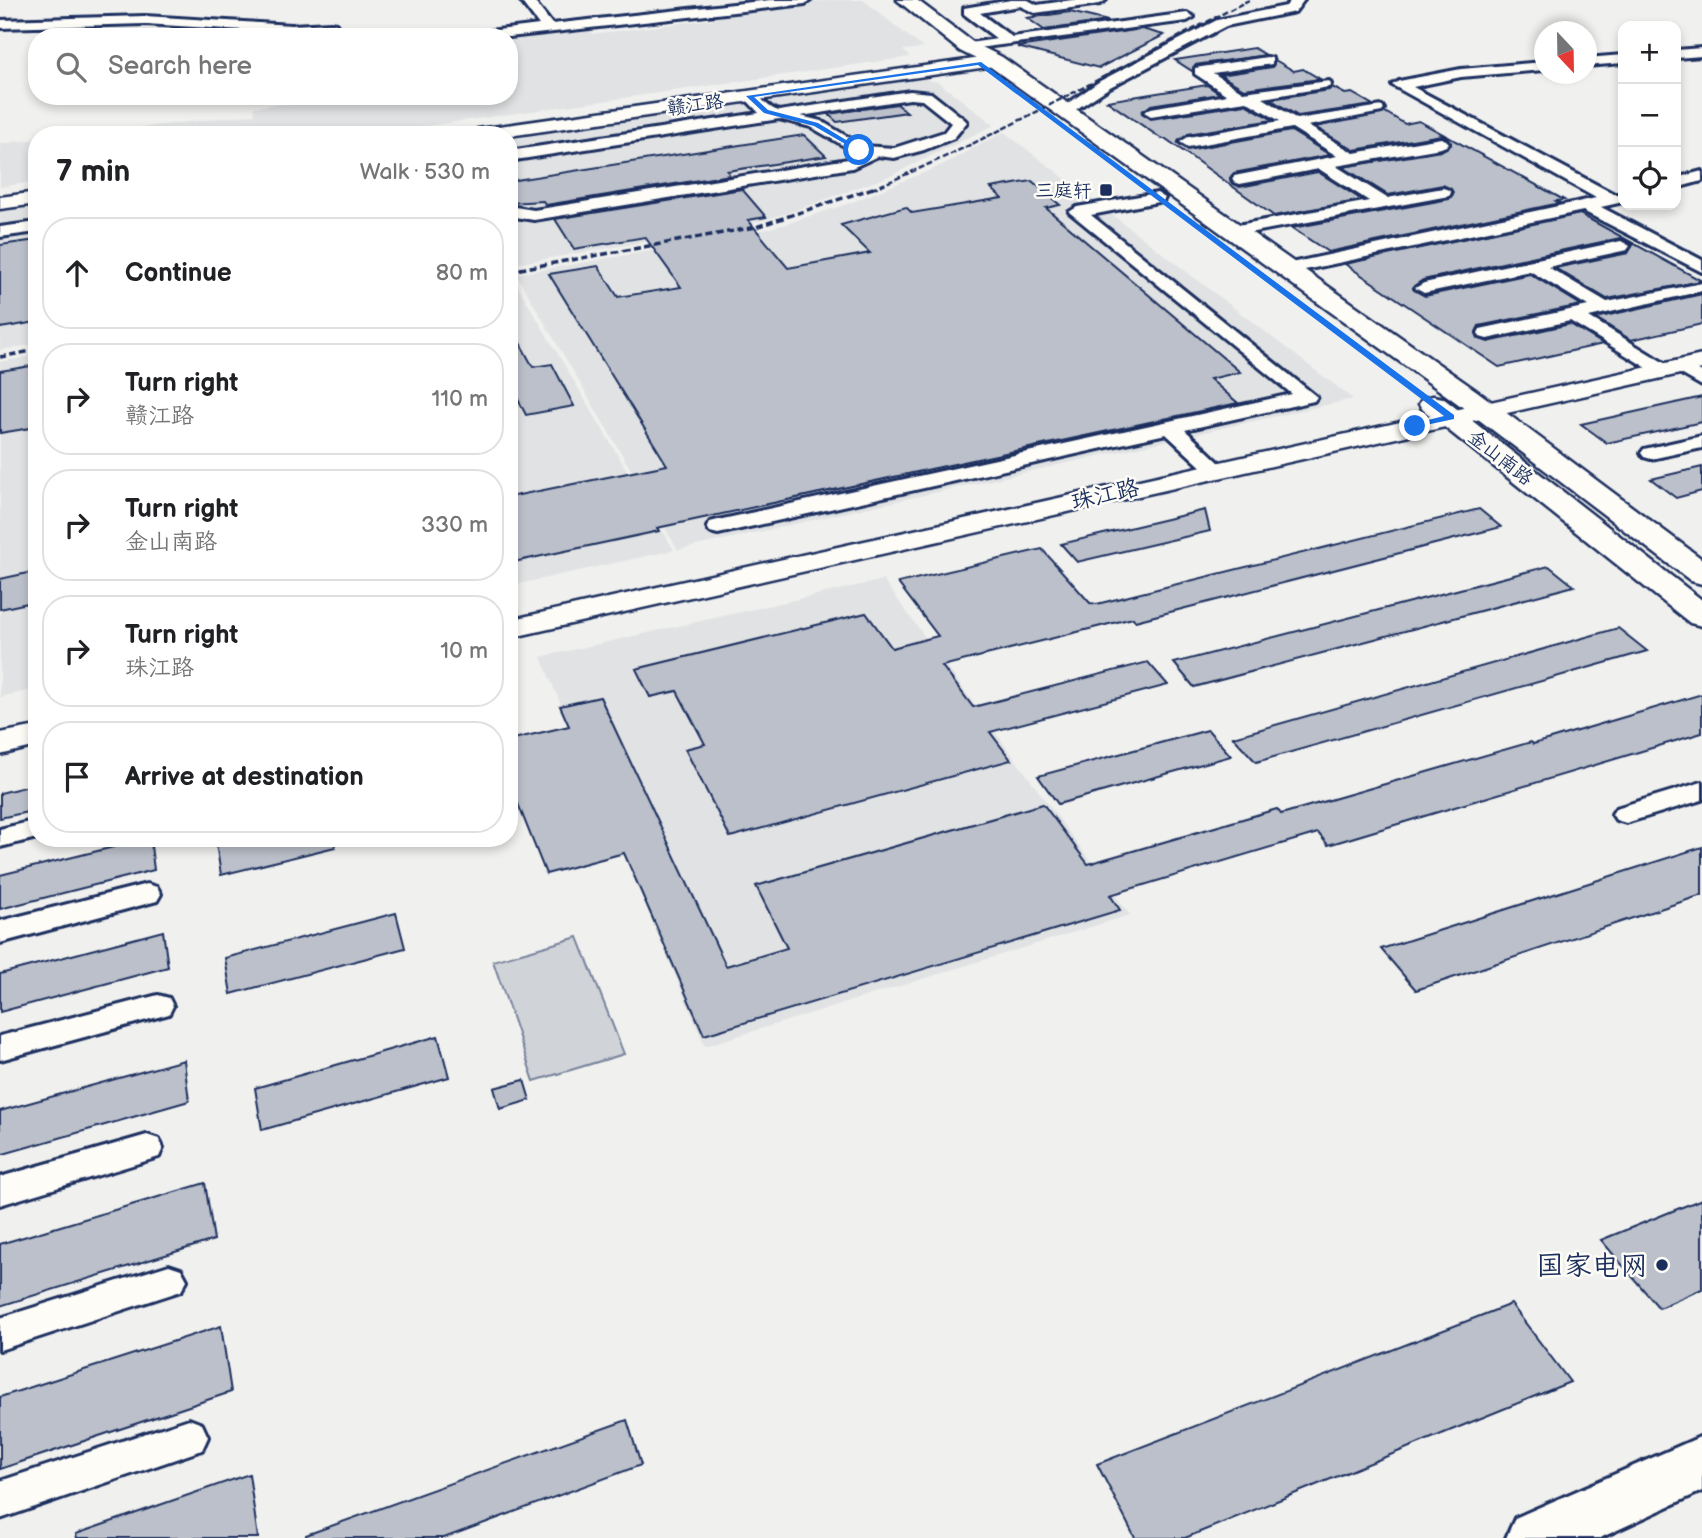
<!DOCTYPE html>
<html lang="en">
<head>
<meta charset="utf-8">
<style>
	:root { --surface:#fff; --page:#f2f2f2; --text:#202124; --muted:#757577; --line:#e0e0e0 }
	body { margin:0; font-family:"Balsamiq Sans","LXGW WenKai TC",sans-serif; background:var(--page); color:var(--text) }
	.controls { position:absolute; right:21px; top:21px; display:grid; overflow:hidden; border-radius:14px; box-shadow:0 4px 10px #0003 }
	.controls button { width:63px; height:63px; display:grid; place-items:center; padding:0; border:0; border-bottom:2px solid var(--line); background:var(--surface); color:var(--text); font:35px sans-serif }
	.compass { position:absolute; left:1534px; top:21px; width:63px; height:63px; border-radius:50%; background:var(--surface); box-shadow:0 4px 10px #0003; rotate:158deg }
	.stop { position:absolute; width:21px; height:21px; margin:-16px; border:5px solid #1a73e8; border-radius:50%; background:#fff }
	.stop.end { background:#1a73e8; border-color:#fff; box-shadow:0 2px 7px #0008 }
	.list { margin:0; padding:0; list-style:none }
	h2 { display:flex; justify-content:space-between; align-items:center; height:91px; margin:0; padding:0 28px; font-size:30px }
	h2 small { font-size:23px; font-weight:400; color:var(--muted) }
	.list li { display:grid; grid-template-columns:46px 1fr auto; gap:21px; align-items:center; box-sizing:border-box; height:112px; margin:0 14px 14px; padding:0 14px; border:2px solid var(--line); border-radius:28px }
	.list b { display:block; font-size:26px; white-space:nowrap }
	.list p { margin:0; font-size:23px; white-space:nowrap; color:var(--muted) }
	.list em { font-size:23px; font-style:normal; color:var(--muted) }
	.icon { flex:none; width:38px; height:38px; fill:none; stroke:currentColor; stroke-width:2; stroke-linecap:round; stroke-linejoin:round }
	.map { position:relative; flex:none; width:1702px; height:1538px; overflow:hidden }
	.search { position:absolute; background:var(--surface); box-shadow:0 4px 10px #0003; left:28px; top:28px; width:490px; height:77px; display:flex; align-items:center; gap:18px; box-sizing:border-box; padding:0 24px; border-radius:28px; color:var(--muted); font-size:26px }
	.panel { position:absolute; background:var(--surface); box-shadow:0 4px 10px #0003; left:28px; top:126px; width:490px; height:721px; border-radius:28px }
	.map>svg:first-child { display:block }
	.built { fill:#e0e2e3 }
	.green { fill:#d0d3d8; stroke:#76819b; stroke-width:2 }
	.building { fill:#bbc0ca; stroke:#1b2f5e; stroke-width:2 }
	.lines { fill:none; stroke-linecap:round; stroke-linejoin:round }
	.minor-casing { stroke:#1b2f5e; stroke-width:6 }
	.tertiary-casing { stroke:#1b2f5e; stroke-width:5 }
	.secondary-casing { stroke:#1b2f5e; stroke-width:5 }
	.primary-casing { stroke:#1b2f5e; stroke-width:6 }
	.minor { fill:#fdfcf7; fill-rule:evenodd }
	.tertiary { fill:#fdfcf7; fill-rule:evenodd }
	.secondary { fill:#fdfcf7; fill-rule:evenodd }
	.primary { fill:#fdfcf7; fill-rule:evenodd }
	.rail-far1 { stroke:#1b2f5e; stroke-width:2.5; stroke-dasharray:6 2.5; stroke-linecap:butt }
	.rail { stroke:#1b2f5e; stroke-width:3.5; stroke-dasharray:7 3.5; stroke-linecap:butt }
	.route { fill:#1a73e8 }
	.poi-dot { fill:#1b2f5e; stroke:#fdfcf7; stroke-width:2.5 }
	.labels { text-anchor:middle; stroke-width:5; stroke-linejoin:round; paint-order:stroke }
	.far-street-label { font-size:19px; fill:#1b2f5e; stroke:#fdfcf7 }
	.far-poi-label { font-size:19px; fill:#1b2f5e; stroke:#fdfcf7; text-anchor:end }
	.street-label { font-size:23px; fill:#1b2f5e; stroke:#fdfcf7 }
	.near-poi-label { font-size:28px; fill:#1b2f5e; stroke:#fdfcf7; text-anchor:end }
</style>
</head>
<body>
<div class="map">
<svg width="1702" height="1538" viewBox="0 0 1702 1538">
	<rect width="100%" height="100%" fill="#f0f0ee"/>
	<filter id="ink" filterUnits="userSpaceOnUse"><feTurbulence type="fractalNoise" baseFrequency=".0143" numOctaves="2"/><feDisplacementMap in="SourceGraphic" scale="14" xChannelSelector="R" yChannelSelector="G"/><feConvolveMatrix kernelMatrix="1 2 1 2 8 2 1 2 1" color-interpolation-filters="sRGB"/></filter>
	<g filter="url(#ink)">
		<!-- built -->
		<g class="built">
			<path d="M829 0H863L923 48 903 50 910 57 364 135H76L255 114 254 107 332 99V96H509V39L590 30 593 34 714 19 710 15Z"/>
			<path d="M918 78 938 82 994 125 892 175 788 213 749 224 509 265V138Z"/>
			<path d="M1004 132 1353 399 678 550 516 274 745 235 786 224 850 203 940 166Z"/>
			<path d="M37 139V181L0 187V144Z"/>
			<path d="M37 206V344L0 350V211Z"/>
			<path d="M509 275H511L674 550 509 586Z"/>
			<path d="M37 355V689L0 697V362Z"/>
			<path d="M883 580 1130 915 705 1046 541 657Z"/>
		</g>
		<!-- green -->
		<path class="green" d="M578 937 624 1054 534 1081 493 961Z"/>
		<!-- building -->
		<g class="building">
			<path d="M1070 12 1108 21 1044 30 1027 18Z"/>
			<path d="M1142 29 1164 35 1099 68 1017 47Z"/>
			<path d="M1254 48 1266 55 1195 65 1192 71 1175 60Z"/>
			<path d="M1275 60 1294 71 1303 69 1320 79 1244 89 1220 75 1272 67Z"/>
			<path d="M1207 85 1220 94 1151 105 1142 113 1151 119 1245 104 1273 120 1188 134 1178 143 1188 150 1291 131 1330 155 1234 173 1230 178 1232 183 1240 187 1318 172 1362 200 1274 216 1166 139H1162L1107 101Z"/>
			<path d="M1332 87 1345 94 1352 93 1373 105 1298 116 1270 99 1329 90Z"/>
			<path d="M897 104 907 112 837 122 828 114Z"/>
			<path d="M1385 112 1405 124 1419 121 1564 200 1556 201 1560 203 1328 252 1292 228 1449 199 1453 194 1451 189 1443 185 1388 195 1343 167 1441 151 1451 145 1447 138 1441 135 1354 150 1315 127Z"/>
			<path d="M804 135 826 156 727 171 730 175 546 205 543 201 509 203V181Z"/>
			<path d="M1032 181 1060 205 1046 208 1240 372 1210 379 1238 403 657 528 659 531 509 563V497L667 465 549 274 598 266 618 297 681 287 645 237 574 249 555 219 742 189 766 217 748 220 788 268 870 253 841 225 906 207 912 213 1002 198 991 188Z"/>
			<path d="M1580 214 1702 281 1607 299 1555 268 1628 253 1633 245 1620 238 1423 280 1414 286V290L1425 296 1530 274 1581 305 1479 326 1476 332 1478 338 1488 342 1570 324 1603 344 1499 367 1345 264Z"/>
			<path d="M37 240V322L0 328V245Z"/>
			<path d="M1702 294V324L1631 340 1596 318Z"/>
			<path d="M509 323 533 367 552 364 574 406 526 415 509 382Z"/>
			<path d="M37 365V427L0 433V371Z"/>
			<path d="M1702 397V422L1607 443 1581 424Z"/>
			<path d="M1702 467V491L1676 498 1651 479Z"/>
			<path d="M1479 509 1501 527 1135 621 1133 618 942 666 973 707 1148 662 1168 685 990 732 1011 760 730 837 685 749 705 744 677 691 650 697 636 669 866 613 892 648 938 636 898 583 1042 549 1090 603 1097 604Z"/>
			<path d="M1205 510 1210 531 1077 562 1061 544Z"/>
			<path d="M1549 566 1574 586 1194 687 1174 663Z"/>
			<path d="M37 571V601L0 609V579Z"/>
			<path d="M1618 628 1647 651 1256 762 1233 737Z"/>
			<path d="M1702 694V733L1328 845 1318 833 1110 895 1120 910 704 1035 624 853 546 874 509 781V740L569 726 560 706 600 697 726 966 787 948 756 886 1043 804 1088 864 1277 809 1281 814 1531 742 1533 744Z"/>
			<path d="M1208 730 1231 756 1058 804 1038 776Z"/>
			<path d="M37 784V810L0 818V793Z"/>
			<path d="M150 838 154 870 0 909V875Z"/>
			<path d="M236 838H334L335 847 221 875 216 843Z"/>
			<path d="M1702 847V895L1416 990 1381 949Z"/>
			<path d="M396 913 405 948 231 994 225 958Z"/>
			<path d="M163 931 168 967 0 1012V974Z"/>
			<path d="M438 1036 449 1077 262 1130 255 1088Z"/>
			<path d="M184 1060 189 1101 0 1155V1111Z"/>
			<path d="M524 1080 530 1100 500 1109 494 1088Z"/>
			<path d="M205 1183 214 1240 0 1306V1244Z"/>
			<path d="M1702 1199V1289L1659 1308 1601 1240Z"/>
			<path d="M1511 1304 1570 1382 1185 1538H1135L1097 1464Z"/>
			<path d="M221 1326 231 1392 0 1469V1397Z"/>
			<path d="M627 1420 641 1465 444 1538H306V1535Z"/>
			<path d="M249 1474 258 1538H77L76 1534Z"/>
		</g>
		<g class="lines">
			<!-- minor casing -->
			<g class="minor-casing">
				<g id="minor">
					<path d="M520 0H533L552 24 770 0H811L805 4 509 37H465L472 33 539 25Z"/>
					<path d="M1011 0H1028L1037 5 1072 0H1106L1100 4 1035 13 1020 6 980 13 1012 37 1187 13 1194 17 1187 21 962 50V44L997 39 964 14V8Z"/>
					<path d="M1291 0H1304L1295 12 1226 26 1110 87 1069 114 1064 115 1057 111 1100 81 1217 20 1286 6Z"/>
					<path d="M145 16 292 25 331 23 336 24 344 37H330L327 31 292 33 145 24 0 28V20Z"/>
					<path d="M1702 48V56L1676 58V50Z"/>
					<path d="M1623 55V63L1586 66V58Z"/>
					<path d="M1267 57 1272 58V64L1213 73 1243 92 1329 81 1331 84 1329 87 1263 98 1297 119 1382 106 1384 109 1382 112 1308 126 1354 153 1441 138 1446 140 1449 143 1446 146 1441 148 1336 166 1387 198 1443 188 1449 190 1451 193 1449 196 1232 236 1226 235 1224 231 1226 227 1232 226 1369 201 1319 169 1240 184 1234 182 1232 179 1234 176 1337 156 1292 128 1188 147 1180 142 1188 137 1280 121 1246 101 1151 116 1144 112 1151 108 1227 95 1195 74V68Z"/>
					<path d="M1544 62V70L1461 77 1413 87 1614 194H1623V202L1601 207 1702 260V272L1583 211 1286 274 1280 273 1277 269 1286 264 1596 198 1392 85 1399 81 1461 69Z"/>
					<path d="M910 91 931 93 964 119 967 122 954 138 924 150 894 158 878 156 852 168 534 220 509 216V206L534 210 848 159 858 154 811 127 779 119 509 161V151L759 113 743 96 750 92C762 95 766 108 779 111ZM910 99 922 100 951 123 944 132 894 148 863 146 821 121 801 116Z"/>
					<path d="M1702 171V181L1676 188V178Z"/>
					<path d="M1157 193 1165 198 1163 201 1091 215 1317 397 1314 401 1185 430 1222 465 1226 469 1222 473H1208L1166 434 718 534 710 532 707 527 710 522 718 520 1292 394 1069 212 1077 207Z"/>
					<path d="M37 222V232L0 237V227Z"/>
					<path d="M1621 241 1630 246 1627 250 1548 267 1607 302 1702 283V291L1589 317 1671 367 1681 361 1702 372V386L1674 370 1664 376 1657 374 1570 321 1487 339 1480 337 1478 333 1480 329 1588 306 1530 271 1424 293 1415 288 1424 283Z"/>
					<path d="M1702 436V448L1651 459 1644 457 1641 453 1644 449Z"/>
					<path d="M1702 782V800L1626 823 1616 820 1612 814 1616 808Z"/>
					<path d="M37 820V838L0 847V829Z"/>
					<path d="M147 884 157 887 161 894 157 901 0 943V921Z"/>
					<path d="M158 995 169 998 173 1006 169 1014 0 1060V1036Z"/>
					<path d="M147 1135 159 1139 163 1148 159 1157 0 1205V1177Z"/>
					<path d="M169 1265 181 1269 187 1280 181 1291 0 1350V1318Z"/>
					<path d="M189 1419 202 1424 208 1437 202 1450 0 1519V1481Z"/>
				</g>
			</g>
			<!-- tertiary casing -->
			<g class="tertiary-casing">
				<g id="tertiary">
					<path d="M995 56 1004 61 1001 65 509 136 468 135 478 129Z"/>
					<path d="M37 192V204L0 209V197Z"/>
					<path d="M1702 355V369L509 638V620Z"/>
					<path d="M37 726V746L0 755V733Z"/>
				</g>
			</g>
			<!-- secondary casing -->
			<g class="secondary-casing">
				<g id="secondary">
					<path d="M897 0H917L974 43 1002 57 1477 391 1702 559V584L1691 581 1457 403 988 65 960 51Z"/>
					<path d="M1433 396 1443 398 1702 600V626L1690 623 1423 410 1419 404 1423 398Z"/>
				</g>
			</g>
			<!-- primary casing -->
			<g class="primary-casing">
				<path id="primary" d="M1702 1436V1491L1600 1538H1506L1515 1518Z"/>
			</g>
			<!-- minor -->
			<use href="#minor" class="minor"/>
			<!-- tertiary -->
			<use href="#tertiary" class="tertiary"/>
			<!-- secondary -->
			<use href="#secondary" class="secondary"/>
			<!-- primary -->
			<use href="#primary" class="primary"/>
			<!-- rail-far1 -->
			<path class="rail-far1" d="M872 189C1002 135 1125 64 1249 0"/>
			<!-- rail -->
			<g class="rail">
				<path d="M509 271 756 227 876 187"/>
				<path d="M0 357 37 350"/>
			</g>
		</g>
	</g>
	<!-- route -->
	<path class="route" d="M981 62 1454 415V419L1412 428V424L1444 416 978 65 754 97 768 110 818 123 861 149 859 152 814 126 764 113 746 96Z"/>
	<!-- markers -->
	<g class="poi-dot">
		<rect x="1099" y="183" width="14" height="14" rx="3.5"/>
		<circle cx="1662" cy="1265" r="7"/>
	</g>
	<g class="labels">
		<!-- far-street labels -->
		<g class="far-street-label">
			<text transform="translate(695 104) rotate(-8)" y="7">赣江路</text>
			<text transform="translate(1501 457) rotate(38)" y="7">金山南路</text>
		</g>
		<!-- far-poi labels -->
		<g class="far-poi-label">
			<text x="1092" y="197">三庭轩</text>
		</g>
		<!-- street labels -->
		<g class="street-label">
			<text transform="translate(1105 494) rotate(-13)" y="8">珠江路</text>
		</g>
		<!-- near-poi labels -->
		<g class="near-poi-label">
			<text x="1648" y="1275">国家电网</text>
		</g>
	</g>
</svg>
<div class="controls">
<button>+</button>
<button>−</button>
<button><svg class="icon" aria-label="locate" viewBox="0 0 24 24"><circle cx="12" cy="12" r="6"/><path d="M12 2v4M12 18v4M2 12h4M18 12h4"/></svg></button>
</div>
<svg class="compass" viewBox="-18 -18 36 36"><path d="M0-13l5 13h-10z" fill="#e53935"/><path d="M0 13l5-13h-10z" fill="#757577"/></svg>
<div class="stop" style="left:859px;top:150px"></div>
<div class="stop end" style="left:1415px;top:426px"></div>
<div class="search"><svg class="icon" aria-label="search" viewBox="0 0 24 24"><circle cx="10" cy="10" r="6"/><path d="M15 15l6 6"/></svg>Search here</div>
<section class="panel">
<h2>7 min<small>Walk · 530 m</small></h2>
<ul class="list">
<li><svg class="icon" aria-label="ahead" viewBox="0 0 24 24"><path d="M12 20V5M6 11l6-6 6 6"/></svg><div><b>Continue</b></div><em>80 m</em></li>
<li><svg class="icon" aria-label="right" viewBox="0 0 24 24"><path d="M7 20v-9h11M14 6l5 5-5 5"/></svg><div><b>Turn right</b><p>赣江路</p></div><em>110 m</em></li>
<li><svg class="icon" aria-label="right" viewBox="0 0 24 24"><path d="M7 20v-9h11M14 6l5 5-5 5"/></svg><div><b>Turn right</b><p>金山南路</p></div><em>330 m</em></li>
<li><svg class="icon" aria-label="right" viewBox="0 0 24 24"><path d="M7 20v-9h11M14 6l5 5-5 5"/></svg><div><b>Turn right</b><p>珠江路</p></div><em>10 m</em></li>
<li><svg class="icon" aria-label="arrive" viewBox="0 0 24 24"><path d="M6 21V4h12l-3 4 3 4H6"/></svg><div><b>Arrive at destination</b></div></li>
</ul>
</section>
</div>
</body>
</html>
